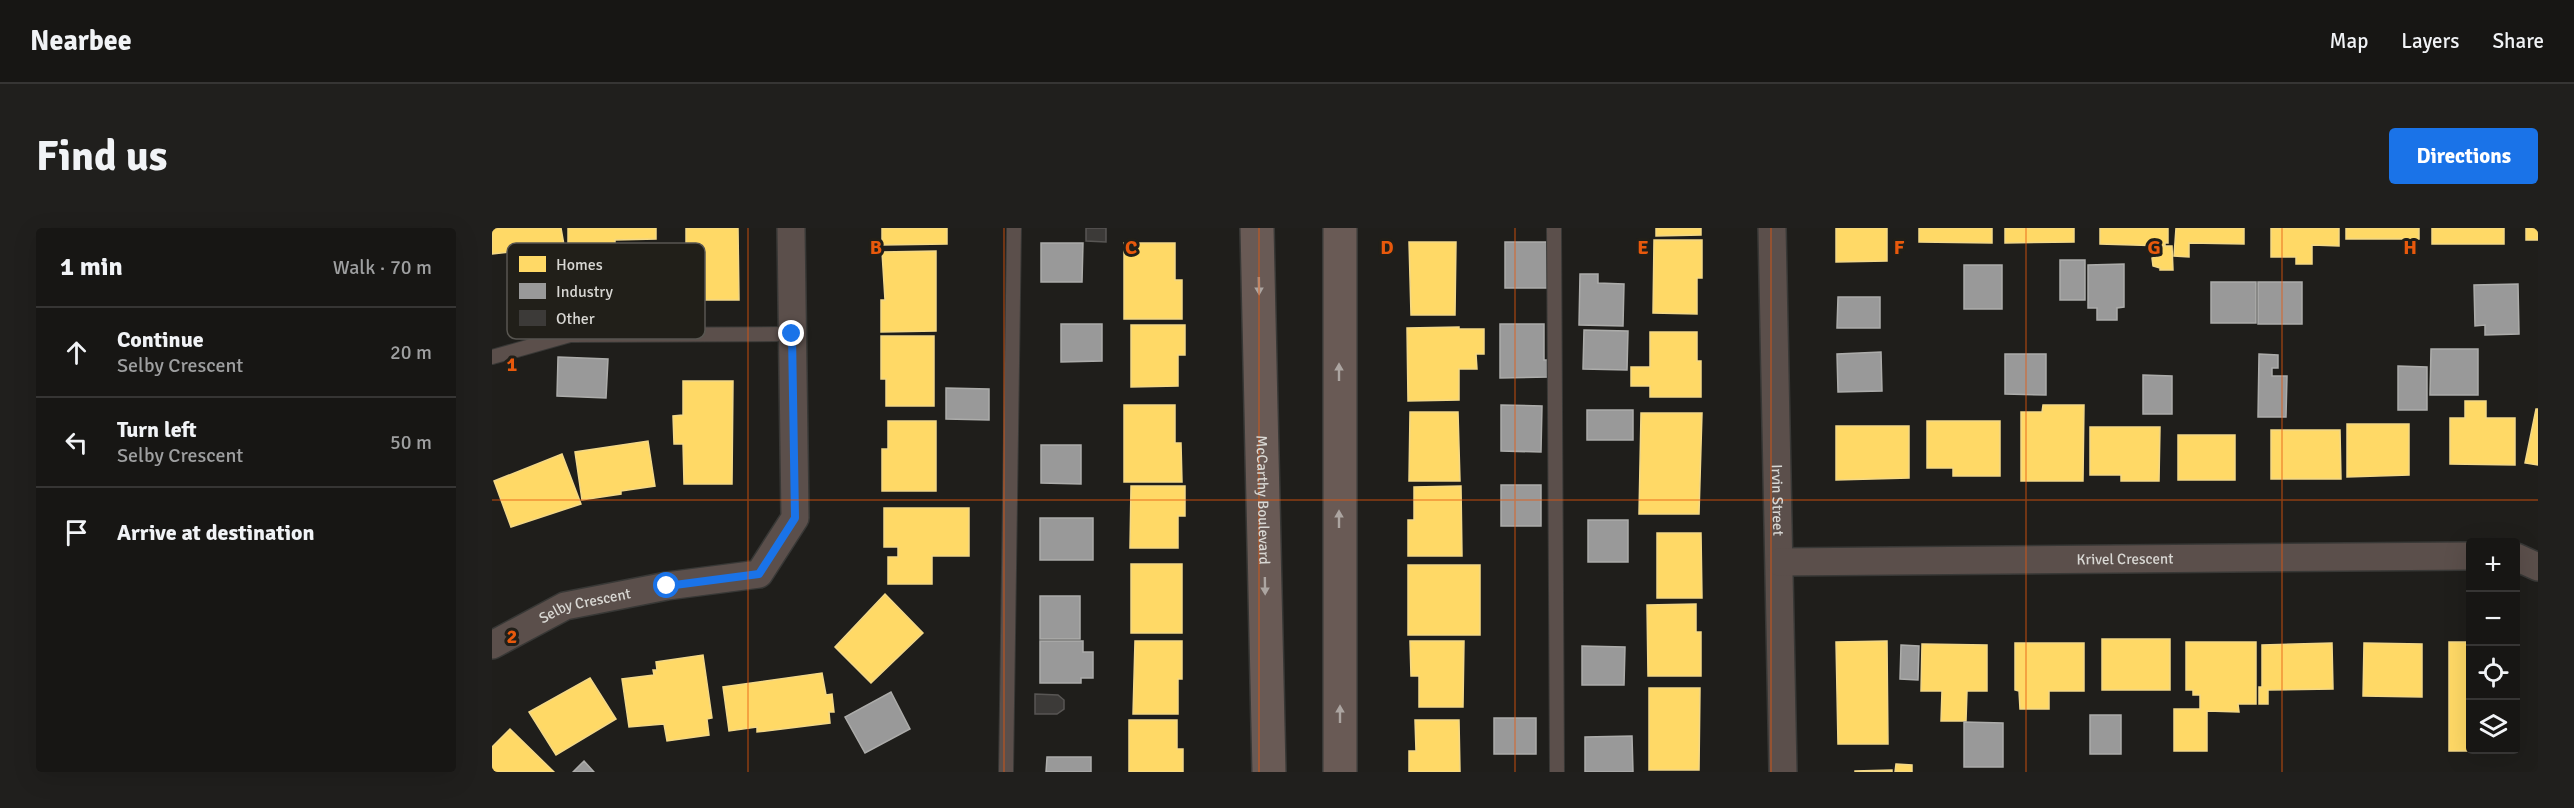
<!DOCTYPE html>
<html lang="en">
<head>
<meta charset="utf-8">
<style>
	:root { --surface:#171614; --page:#201f1d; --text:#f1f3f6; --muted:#9e9fa0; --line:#363534; --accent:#1a73e8 }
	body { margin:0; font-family:Signika,sans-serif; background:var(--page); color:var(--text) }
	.controls { position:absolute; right:18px; bottom:18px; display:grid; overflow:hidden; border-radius:6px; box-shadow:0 6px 24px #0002 }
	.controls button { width:54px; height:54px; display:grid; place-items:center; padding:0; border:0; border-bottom:2px solid var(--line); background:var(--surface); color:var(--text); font:30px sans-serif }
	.stop { position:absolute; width:18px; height:18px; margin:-14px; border:4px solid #1a73e8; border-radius:50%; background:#fff }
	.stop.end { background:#1a73e8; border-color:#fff; box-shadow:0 2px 6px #0008 }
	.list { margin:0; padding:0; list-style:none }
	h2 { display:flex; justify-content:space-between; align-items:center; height:78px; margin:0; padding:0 24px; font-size:26px }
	h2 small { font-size:20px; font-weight:400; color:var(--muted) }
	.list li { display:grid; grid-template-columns:39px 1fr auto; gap:18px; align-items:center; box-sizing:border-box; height:90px; padding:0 24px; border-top:2px solid var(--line) }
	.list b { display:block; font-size:22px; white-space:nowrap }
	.list p { margin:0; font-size:20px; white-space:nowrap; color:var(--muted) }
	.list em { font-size:20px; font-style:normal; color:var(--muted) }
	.icon { flex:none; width:33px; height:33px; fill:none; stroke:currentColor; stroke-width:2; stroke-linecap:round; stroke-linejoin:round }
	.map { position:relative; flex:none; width:2046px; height:544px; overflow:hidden; border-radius:6px }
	header { display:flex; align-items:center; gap:36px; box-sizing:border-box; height:84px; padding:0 30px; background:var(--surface); border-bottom:2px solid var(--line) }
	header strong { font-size:28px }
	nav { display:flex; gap:33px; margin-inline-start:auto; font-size:21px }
	.intro { display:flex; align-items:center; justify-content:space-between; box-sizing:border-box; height:144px; padding:0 36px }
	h1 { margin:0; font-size:42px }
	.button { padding:15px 27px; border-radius:6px; background:var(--accent); color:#fff; font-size:21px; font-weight:700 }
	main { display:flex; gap:36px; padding:0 36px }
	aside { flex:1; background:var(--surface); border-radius:6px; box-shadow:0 6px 24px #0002 }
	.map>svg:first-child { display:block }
	.homes { fill:#ffd966; stroke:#f3d887; stroke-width:1.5 }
	.industry { fill:#999; stroke:#acacaa; stroke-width:1.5 }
	.building { fill:#3c3a38; stroke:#585654; stroke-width:1.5 }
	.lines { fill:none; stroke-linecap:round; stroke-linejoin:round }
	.lane-casing { stroke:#383836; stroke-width:16 }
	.street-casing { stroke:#383836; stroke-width:30 }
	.secondary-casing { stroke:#383836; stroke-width:36 }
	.lane { stroke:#5b4f4b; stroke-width:14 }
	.street { stroke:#5b4f4b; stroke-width:27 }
	.secondary { stroke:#695a55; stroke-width:33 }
	.oneway { fill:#aca5a1 }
	.route { stroke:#1a73e8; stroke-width:8 }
	.grid { fill:none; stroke:#e8590c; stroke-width:1.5; stroke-opacity:0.55 }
	.labels { text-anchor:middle; stroke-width:6; stroke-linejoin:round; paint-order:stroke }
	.street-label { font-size:15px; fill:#d8d7d3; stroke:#211f19 }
	.key { fill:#211f19; stroke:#585651; stroke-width:1.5 }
	.key-label { font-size:16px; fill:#d8d7d3 }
	.grid-label { font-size:20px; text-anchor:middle; font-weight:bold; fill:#e8590c; stroke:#211f19; stroke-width:6; stroke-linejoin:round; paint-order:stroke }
</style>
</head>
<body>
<header>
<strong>Nearbee</strong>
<nav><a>Map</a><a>Layers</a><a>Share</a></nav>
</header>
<div class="intro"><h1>Find us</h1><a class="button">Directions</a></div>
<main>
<aside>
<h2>1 min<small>Walk · 70 m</small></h2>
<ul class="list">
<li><svg class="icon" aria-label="ahead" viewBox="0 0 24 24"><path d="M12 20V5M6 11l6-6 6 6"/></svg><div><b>Continue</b><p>Selby Crescent</p></div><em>20 m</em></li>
<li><svg class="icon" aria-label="left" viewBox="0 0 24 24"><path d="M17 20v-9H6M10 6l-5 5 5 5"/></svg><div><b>Turn left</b><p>Selby Crescent</p></div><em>50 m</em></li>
<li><svg class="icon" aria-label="arrive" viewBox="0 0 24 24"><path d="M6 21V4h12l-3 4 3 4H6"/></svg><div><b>Arrive at destination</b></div></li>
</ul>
</aside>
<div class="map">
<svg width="2046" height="544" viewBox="0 0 2046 544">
	<rect width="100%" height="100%" fill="#1f1e1b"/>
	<!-- homes -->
	<g class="homes">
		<path d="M0 0H69L72 17 68 18 70 35 57 37 55 20 0 26Z"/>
		<path d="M76 0H164V11L123 12V35H110V46H93V34L76 35Z"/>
		<path d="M194 0H246L247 72H194Z"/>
		<path d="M390 0H455V16L390 17Z"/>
		<path d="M1164 0H1209V7L1164 8Z"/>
		<path d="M1344 0H1395V33L1344 34Z"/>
		<path d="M1427 0H1500V15L1427 14Z"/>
		<path d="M1513 0H1582V14L1513 15Z"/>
		<path d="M1608 0H1676V15H1673V18L1608 16Z"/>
		<path d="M1684 0H1752V16L1697 15V29L1682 28Z"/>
		<path d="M1779 0H1847V18L1820 17V36H1804V29H1779Z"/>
		<rect x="1854" y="0" width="73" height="11"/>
		<rect x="1940" y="0" width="72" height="16"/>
		<rect x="2034" y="0" width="12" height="12"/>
		<path d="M1162 12H1210V50H1205V86L1161 85Z"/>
		<path d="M917 14H964L963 87H919Z"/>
		<path d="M632 15H683V52H690V91H632Z"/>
		<path d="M1668 18H1680L1681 42H1668V40L1661 38 1660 30 1668 28Z"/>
		<path d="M444 23V103L389 104V72H393L390 24Z"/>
		<path d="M639 97H693V127H686V158L639 159Z"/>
		<path d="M967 99V101H992V126H984L985 141H967V172L916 173 915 100Z"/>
		<path d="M1158 104H1205V133H1209V169H1158V158H1139V139H1158Z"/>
		<path d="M389 108H442V178H394V151H389Z"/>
		<path d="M191 153H241L240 256H192L191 216H182L181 188 191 187Z"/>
		<path d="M1973 173H1994V190H2023V237L1958 236V190H1973Z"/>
		<path d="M632 177H683V215H689L690 254H632Z"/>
		<path d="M1551 177H1592L1591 253H1529V184H1550Z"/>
		<path d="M2044 181H2046V237L2033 235Z"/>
		<path d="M918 184H966L968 253H917Z"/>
		<path d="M1149 185H1210L1207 286H1147Z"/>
		<path d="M396 193H444V263H390V221H396Z"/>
		<path d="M1435 193H1508V248H1461V240H1435Z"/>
		<path d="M1855 196H1917V247L1855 249Z"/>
		<path d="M1344 198H1417V250L1344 252Z"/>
		<path d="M1598 199H1668L1667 253H1629V247H1598Z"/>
		<path d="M1779 202H1848L1849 251H1779Z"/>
		<rect x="1686" y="207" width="57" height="45"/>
		<path d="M156 213 163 258 129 263V266L90 272 83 224Z"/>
		<path d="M70 226 89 276 19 299 2 253Z"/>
		<path d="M639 258H693V288H686V320H638Z"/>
		<path d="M969 258 970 328H916V292H922V259Z"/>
		<path d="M392 280H477V328H440V356H396V329H406V319H392Z"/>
		<path d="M1165 305H1209L1210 370H1165Z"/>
		<rect x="639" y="336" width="51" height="69"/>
		<rect x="916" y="337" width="72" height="70"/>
		<path d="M393 366 431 405 379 455 343 419Z"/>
		<path d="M1204 376V404H1209V448H1156L1155 377Z"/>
		<rect x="1610" y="411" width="68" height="51"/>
		<path d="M643 413H690V451H686V486H641Z"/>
		<path d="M918 413H972L971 479H927V448H919Z"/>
		<path d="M1395 413 1396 516H1346L1344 414Z"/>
		<path d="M1694 414H1764V476H1746L1747 484 1715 483V523H1682V481H1708V467H1701V462H1694Z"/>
		<path d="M1957 414H1978V522L2005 523H1957Z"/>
		<path d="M1523 415H1592V463H1557V481H1528L1527 463 1523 462Z"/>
		<path d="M1840 415 1841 461 1776 462V476H1767V459H1770V417Z"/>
		<path d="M1872 415 1930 416V469L1871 468Z"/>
		<path d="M1430 416 1495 417V463H1475L1474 493H1449L1450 463H1429Z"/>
		<path d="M211 427 220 490 215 491 217 507 175 513 172 496 137 499 130 451 162 447 161 442H165L164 434Z"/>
		<path d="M330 445 334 467 340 466 342 484H337L338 495 265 504V499L237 503 231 459Z"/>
		<path d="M98 450 124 491 64 527 37 484Z"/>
		<path d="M1157 460H1208L1207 542H1157Z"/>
		<path d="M637 492H685V521H691V544H637Z"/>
		<path d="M923 492H967L968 544H917V523H924Z"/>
		<path d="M18 501 62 544H0V519Z"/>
		<path d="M1404 536 1420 537V544H1403Z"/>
		<path d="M1400 542V544H1363V543Z"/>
	</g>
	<!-- industry -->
	<g class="industry">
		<path d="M1013 14H1056L1057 60H1013Z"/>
		<path d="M549 15H591L590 54H549Z"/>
		<rect x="1568" y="32" width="25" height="40"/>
		<path d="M1632 36V79L1625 80V92H1605V80H1596V37Z"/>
		<rect x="1472" y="37" width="38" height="44"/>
		<path d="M1088 46H1106V55L1132 56 1131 98 1087 97Z"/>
		<rect x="1719" y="54" width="45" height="41"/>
		<rect x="1766" y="54" width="44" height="42"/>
		<path d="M2026 56 2027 106 1993 107V97L1983 98 1982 57Z"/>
		<path d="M1346 69H1388V100H1345Z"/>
		<path d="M569 96H610V133L569 134Z"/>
		<path d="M1008 96H1052V132H1056V149L1008 150Z"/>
		<path d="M1092 102 1136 103 1135 142 1091 141Z"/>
		<path d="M1939 121H1986V167H1938Z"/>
		<path d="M1389 124 1390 163 1346 164 1345 126Z"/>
		<path d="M1513 126H1554V167L1513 166Z"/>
		<path d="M1767 126 1786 127V140H1780V148H1795L1794 189H1766Z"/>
		<path d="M66 129 116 131 114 170 65 168Z"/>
		<path d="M1906 138 1935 139V182H1906Z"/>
		<path d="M1651 147 1680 148V186H1651Z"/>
		<path d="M454 160 497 161V192L454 191Z"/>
		<path d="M1009 177 1050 178 1049 224 1009 223Z"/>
		<rect x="1095" y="182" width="46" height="30"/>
		<path d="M549 217H589V256L549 255Z"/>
		<rect x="1009" y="257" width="40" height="41"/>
		<rect x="548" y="290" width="53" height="42"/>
		<rect x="1096" y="292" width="40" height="42"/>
		<rect x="548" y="368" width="40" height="43"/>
		<path d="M548 413H591V424H601V450H589V455H548Z"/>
		<path d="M1409 417 1427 418 1426 452 1408 451Z"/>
		<path d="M1090 418 1133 419 1132 457H1090Z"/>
		<path d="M399 464 418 501 373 525 353 489Z"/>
		<rect x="1598" y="487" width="31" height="39"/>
		<rect x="1002" y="490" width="42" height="36"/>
		<path d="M1472 494 1511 495V539H1472Z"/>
		<path d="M1140 508 1141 544H1093V509Z"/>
		<path d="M555 529H599V544H554Z"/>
		<path d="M92 533 102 544H81Z"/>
	</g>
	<!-- building -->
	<g class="building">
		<path d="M594 0H614V14L594 13Z"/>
		<path d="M543 466 566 467 572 472V481L565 486H543Z"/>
	</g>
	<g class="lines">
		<!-- lane casing -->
		<g class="lane-casing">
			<g id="lane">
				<path d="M1062 0 1065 544"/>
				<path d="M0 129 78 107 300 106"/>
				<path d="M514 544 522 0"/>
			</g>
		</g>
		<!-- street casing -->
		<g class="street-casing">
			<g id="street">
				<path id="s1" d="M1280 0 1291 544"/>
				<path d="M2024 329 2046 339"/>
				<path id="s2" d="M1288 334 1978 328"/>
				<path id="s3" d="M0 417 73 378 175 358 267 346 303 290 299 0"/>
			</g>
		</g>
		<!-- secondary casing -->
		<g class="secondary-casing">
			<g id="secondary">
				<path id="s4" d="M765 0 777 544"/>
				<path d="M848 0V544"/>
			</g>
		</g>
		<!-- lane -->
		<use href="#lane" class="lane"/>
		<!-- street -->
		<use href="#street" class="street"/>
		<!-- secondary -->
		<use href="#secondary" class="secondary"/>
	</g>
	<!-- one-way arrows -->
	<defs><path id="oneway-solid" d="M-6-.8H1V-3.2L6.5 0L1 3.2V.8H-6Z" transform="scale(1.5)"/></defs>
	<g class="oneway">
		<use href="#oneway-solid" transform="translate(767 58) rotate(89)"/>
		<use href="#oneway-solid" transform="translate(847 144) rotate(-90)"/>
		<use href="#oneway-solid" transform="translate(847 291) rotate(-90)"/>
		<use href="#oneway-solid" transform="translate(773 358) rotate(89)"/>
		<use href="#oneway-solid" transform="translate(848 486) rotate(-90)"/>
	</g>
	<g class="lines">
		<!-- route -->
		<path class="route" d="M175 358 267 346 303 290 300 106"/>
	</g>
	<!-- grid -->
	<path class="grid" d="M256 0V544M512 0V544M767 0V544M1023 0V544M1279 0V544M1534 0V544M1790 0V544M0 272H2046"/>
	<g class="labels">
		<!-- street labels -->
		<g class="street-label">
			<text dy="5" stroke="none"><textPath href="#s4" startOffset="272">McCarthy Boulevard</textPath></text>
			<text dy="5" stroke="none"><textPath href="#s1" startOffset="272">Irvin Street</textPath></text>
			<text dy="5" stroke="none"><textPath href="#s2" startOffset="345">Krivel Crescent</textPath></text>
			<text dy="5" stroke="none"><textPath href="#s3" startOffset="102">Selby Crescent</textPath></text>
		</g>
	</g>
	<!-- legend -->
	<rect x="15" y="15" width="198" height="96" rx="9" class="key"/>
	<rect x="27" y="28" width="27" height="16" fill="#ffd966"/>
	<rect x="27" y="55" width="27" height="16" fill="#999"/>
	<rect x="27" y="82" width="27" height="16" fill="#3c3a38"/>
	<g class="key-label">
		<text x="64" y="42">Homes</text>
		<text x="64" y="69">Industry</text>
		<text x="64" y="96">Other</text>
	</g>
	<g class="grid-label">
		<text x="384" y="26">B</text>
		<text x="639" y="26">C</text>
		<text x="895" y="26">D</text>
		<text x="1151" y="26">E</text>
		<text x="1407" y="26">F</text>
		<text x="1662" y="26">G</text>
		<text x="1918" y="26">H</text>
		<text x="20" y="143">1</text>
		<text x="20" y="415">2</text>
	</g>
</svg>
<div class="controls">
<button>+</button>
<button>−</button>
<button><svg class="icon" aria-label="locate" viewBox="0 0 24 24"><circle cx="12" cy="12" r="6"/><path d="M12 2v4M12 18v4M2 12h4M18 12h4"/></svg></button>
<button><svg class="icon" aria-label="layers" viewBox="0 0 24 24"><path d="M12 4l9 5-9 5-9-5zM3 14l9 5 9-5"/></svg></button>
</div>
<div class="stop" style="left:175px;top:358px"></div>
<div class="stop end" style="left:300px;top:106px"></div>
</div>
</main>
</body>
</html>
